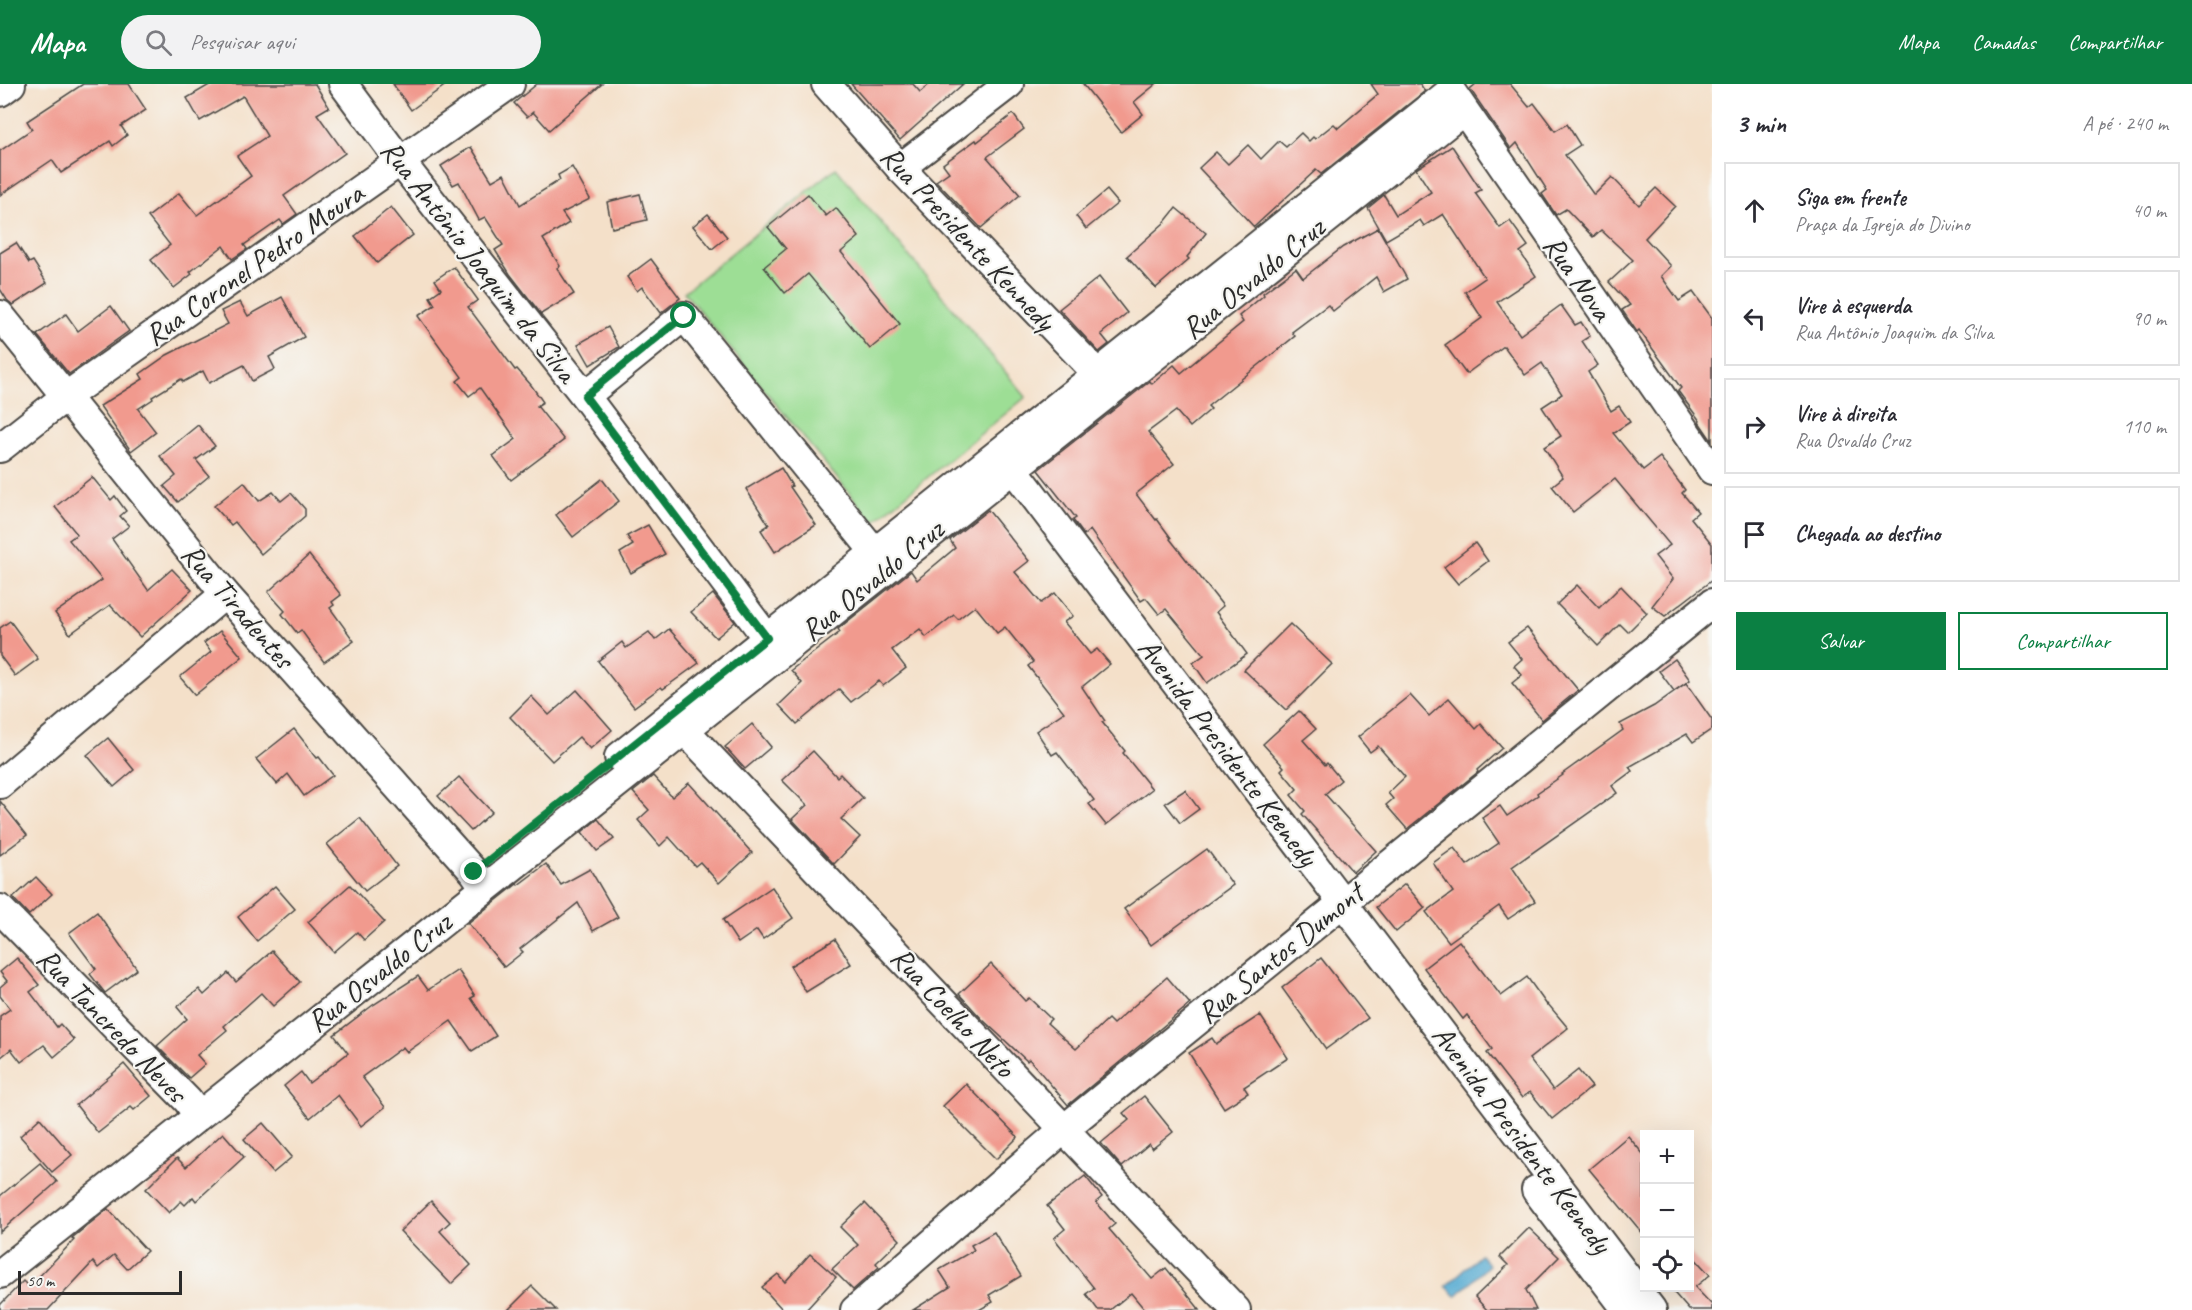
<!DOCTYPE html>
<html lang="pt">
<head>
<meta charset="utf-8">
<style>
	:root { --surface:#fff; --page:#f2f2f3; --text:#2b2b33; --muted:#7c7c81; --line:#e1e1e2; --accent:#0b8043 }
	body { margin:0; font-family:Caveat,sans-serif; background:var(--page); color:var(--text) }
	.controls { position:absolute; right:18px; bottom:18px; display:grid; overflow:hidden; border-radius:0px; box-shadow:0 6px 24px #0002 }
	.controls button { width:54px; height:54px; display:grid; place-items:center; padding:0; border:0; border-bottom:2px solid var(--line); background:var(--surface); color:var(--text); font:30px sans-serif }
	.scale { position:absolute; left:18px; bottom:15px; width:164px; box-sizing:border-box; padding-left:6px; border:3px solid #2b2b2b; border-top:0; font-size:16px; line-height:21px; white-space:nowrap; color:#2b2b2b; -webkit-text-stroke:4px #f6f6f2; paint-order:stroke }
	.stop { position:absolute; width:18px; height:18px; margin:-14px; border:4px solid #0b8043; border-radius:50%; background:#fff }
	.stop.end { background:#0b8043; border-color:#fff; box-shadow:0 2px 6px #0008 }
	.list { margin:0; padding:0; list-style:none }
	h2 { display:flex; justify-content:space-between; align-items:center; height:78px; margin:0; padding:0 24px; font-size:26px }
	h2 small { font-size:20px; font-weight:400; color:var(--muted) }
	.list li { display:grid; grid-template-columns:39px 1fr auto; gap:18px; align-items:center; box-sizing:border-box; height:96px; margin:0 12px 12px; padding:0 12px; border:2px solid var(--line); border-radius:0px }
	.list b { display:block; font-size:22px; white-space:nowrap }
	.list p { margin:0; font-size:20px; white-space:nowrap; color:var(--muted) }
	.list em { font-size:20px; font-style:normal; color:var(--muted) }
	.actions { display:flex; gap:12px; padding:18px 24px }
	.actions a { flex:1; padding:14px 0; border:2px solid var(--accent); border-radius:0px; text-align:center; font-size:21px; color:var(--accent) }
	.actions .main { background:var(--accent); color:#fff }
	.icon { flex:none; width:33px; height:33px; fill:none; stroke:currentColor; stroke-width:2; stroke-linecap:round; stroke-linejoin:round }
	.map { position:relative; flex:none; width:1712px; height:1226px; overflow:hidden }
	header { display:flex; align-items:center; gap:36px; box-sizing:border-box; height:84px; padding:0 30px; background:var(--accent); color:#fff }
	header strong { font-size:28px }
	nav { display:flex; gap:33px; margin-inline-start:auto; font-size:21px }
	.search { width:420px; height:54px; background:var(--page); display:flex; align-items:center; gap:15px; box-sizing:border-box; padding:0 21px; border-radius:33px; color:var(--muted); font-size:22px }
	main { display:flex }
	aside { flex:1; background:var(--surface) }
	.map>svg:first-child { display:block }
	.green { fill:#9dde95; stroke:#648460; stroke-width:1.5 }
	.water { fill:#55aad1; stroke:#406a7e; stroke-width:1.5 }
	.building { fill:#f19a8e }
	.lines { fill:none; stroke-linecap:round; stroke-linejoin:round }
	.minor-casing { stroke:#494643; stroke-width:32 }
	.minor { stroke:#fff; stroke-width:28 }
	.route { stroke:#0b8043; stroke-width:8 }
	.labels { text-anchor:middle; stroke-width:4.5; stroke-linejoin:round; paint-order:stroke }
	.street-label { font-size:30px; fill:#2b2b2b; stroke:#f6f6f2 }
</style>
</head>
<body>
<header>
<strong>Mapa</strong>
<div class="search"><svg class="icon" aria-label="search" viewBox="0 0 24 24"><circle cx="10" cy="10" r="6"/><path d="M15 15l6 6"/></svg>Pesquisar aqui</div>
<nav><a>Mapa</a><a>Camadas</a><a>Compartilhar</a></nav>
</header>
<main>
<div class="map">
<svg width="1712" height="1226" viewBox="0 0 1712 1226">
	<rect width="100%" height="100%" fill="#f6f6f2"/>
	<filter id="ink" filterUnits="userSpaceOnUse"><feTurbulence type="fractalNoise" baseFrequency=".0167" numOctaves="2"/><feDisplacementMap in="SourceGraphic" scale="12" xChannelSelector="R" yChannelSelector="G"/><feConvolveMatrix kernelMatrix="1 2 1 2 8 2 1 2 1" color-interpolation-filters="sRGB"/></filter>
	<filter id="wash" filterUnits="userSpaceOnUse"><feTurbulence type="fractalNoise" baseFrequency=".008" numOctaves="4" result="noise"/><feDisplacementMap in="SourceGraphic" scale="24" xChannelSelector="R" yChannelSelector="G"/><feGaussianBlur stdDeviation="1.35" result="paint"/><feColorMatrix in="noise" values="0 0 0 0 0 0 0 0 0 0 0 0 0 0 0 0 0 1.4 0 .05"/><feComposite in="paint" operator="in"/></filter>
	<g filter="url(#wash)">
		<rect width="100%" height="100%" fill="#f4e0c9"/>
		<!-- green -->
		<path class="green" d="M836 84 1026 313 873 438 684 208Z"/>
		<!-- water -->
		<path class="water" d="M1480 1171 1489 1181 1456 1212 1446 1202Z"/>
		<g id="blocks">
			<!-- building -->
			<g class="building">
				<path d="M83 0H129L146 26 121 42 127 51 113 62 110 57 61 89 52 76 0 111V67L32 45 27 37Z"/>
				<path d="M211 0H315L329 23 317 30 345 69 284 112 297 130 283 140 280 136 244 161 247 165 232 175 223 162 190 188 192 190 174 204 151 176 170 161 148 133 179 109 197 131 251 92 237 72 267 52 243 12 200 37 187 14Z"/>
				<path d="M393 0H447L411 26Z"/>
				<path d="M537 0H602L549 46 533 28 527 33 514 19Z"/>
				<path d="M851 0H913L920 8 930 0H963L900 56Z"/>
				<path d="M1083 0H1156L1134 18 1143 30 1121 48Z"/>
				<path d="M1371 0H1420L1425 7 1321 90 1316 86 1254 143 1199 84 1216 68 1228 80 1248 61 1261 75 1279 57 1286 63 1301 49 1309 57 1313 53 1315 55 1334 40 1338 44 1378 10Z"/>
				<path d="M1476 0H1510L1529 23 1534 19 1555 47 1567 40 1580 61 1565 71 1594 111 1612 93 1639 121 1656 104 1675 122 1645 154 1671 182 1661 192 1679 217 1693 208 1712 234V357L1699 338 1700 337 1678 307 1681 304 1639 246 1637 248 1622 226 1630 221 1609 198 1633 176 1601 146 1593 153 1566 125 1556 131 1542 110 1547 106 1517 59 1511 65 1470 5Z"/>
				<path d="M1013 30 1024 45 987 73 1020 111 981 144 936 97 949 88 943 80 976 56 977 58Z"/>
				<path d="M1452 62 1481 106 1475 109 1500 144 1510 137 1528 162 1520 168 1536 192 1497 218 1520 251 1561 221 1575 241 1581 238 1590 252 1582 257 1598 281 1588 288 1611 327 1619 322 1630 338 1613 349 1643 386 1660 373 1685 406 1682 409 1698 428 1691 434 1712 460V496L1665 532 1652 522 1673 495 1655 472 1670 461 1615 395 1573 428 1552 402 1563 393 1544 363 1561 352 1542 323 1562 310 1542 279 1525 291 1504 262 1466 290 1445 261 1482 234 1465 208 1485 194 1443 130 1424 142 1420 136 1386 156 1368 124 1384 111 1396 131 1431 108 1416 85Z"/>
				<path d="M471 63 492 97 504 90 520 121 560 96 558 91 572 83 590 115 562 129 569 139 543 155 560 182 557 184 574 210 541 230 510 190 495 166 503 161 485 133 479 136 459 98 453 101 441 82Z"/>
				<path d="M1107 106 1118 119 1086 145 1076 132Z"/>
				<path d="M640 110 647 136 612 144 607 118Z"/>
				<path d="M808 110 826 132 836 124 859 153 841 168 900 240 870 265 808 190 785 209 764 183 786 165 768 143Z"/>
				<path d="M391 123 413 151 377 179 355 152Z"/>
				<path d="M1176 124 1206 149 1187 173 1189 175 1156 204 1127 172 1164 139Z"/>
				<path d="M708 130 727 153 712 165 693 142Z"/>
				<path d="M1378 144 1407 195 1384 208 1376 193 1333 227 1328 221 1292 248 1295 252 1208 322 1211 325 1190 343 1176 327 1148 348 1174 380 1136 410 1156 436 1157 435 1171 454 1170 455 1223 522 1216 528 1247 570 1207 599 1193 579 1204 571 1166 525 1159 530 1146 514 1141 517 1090 446 1084 451 1073 436 1076 434 1038 386 1150 297 1152 300 1174 281 1181 289 1243 238 1239 232 1264 211 1263 209 1296 184 1303 194 1343 163Z"/>
				<path d="M16 159 29 179 33 177 47 199 13 221 7 216 0 205V169Z"/>
				<path d="M651 175 680 214 661 229 642 203 637 207 627 193Z"/>
				<path d="M454 183 478 216 468 223 515 286 517 285 531 301 543 318 537 322 564 356 511 396 493 372 516 355 480 304 469 312 457 297 462 293 418 232 435 221 430 213 441 205 435 196Z"/>
				<path d="M1099 193 1127 229 1101 250 1109 260 1099 268 1059 225Z"/>
				<path d="M282 213 304 253 269 273 275 285 252 297 244 281 209 299 203 287 183 298 181 295 152 313 153 315 138 325 156 348 131 367 100 322 143 295 140 290 167 271 228 240 221 227 240 218 248 232Z"/>
				<path d="M111 222 129 247 69 290 37 251 66 230 78 247Z"/>
				<path d="M608 243 619 263 590 281 578 260Z"/>
				<path d="M198 341 215 362 196 376 209 392 178 418 164 402 176 392 160 372Z"/>
				<path d="M781 384 792 402 790 403 816 441 775 468 761 446 769 441 746 405Z"/>
				<path d="M92 393 111 416 115 412 126 427 120 432 129 442 112 455 148 506 172 485 192 506 140 553 110 521 70 550 55 529 102 496 69 456 77 450 55 423Z"/>
				<path d="M602 395 619 417 573 453 556 431Z"/>
				<path d="M244 398 259 417 273 408 281 417 291 409 305 425V432L261 470 235 438 231 441 214 422Z"/>
				<path d="M988 426 1029 477 1015 488 1041 519 1055 509 1073 532 1064 538 1090 570 1097 565 1110 580 1082 603 1105 637 1102 638 1125 667 1123 669 1152 705 1106 741 1089 720 1094 716 1057 668 1052 671 1036 647 1064 628 1028 582 1033 578 1005 543 997 549 975 522 958 535 954 531 926 553 920 545 892 566 906 584 883 602 879 597 851 618 839 605 797 640 779 621 802 599 791 586 840 548 838 545 911 487 917 496 955 464 950 456Z"/>
				<path d="M648 441 665 470 631 489 620 469 633 461 627 452Z"/>
				<path d="M1475 459 1488 477 1458 500 1444 483Z"/>
				<path d="M309 471 341 511 332 518 334 521 330 524 354 557 324 578 301 546 297 549 282 530 285 527 268 508Z"/>
				<path d="M1577 501 1599 524 1621 502 1647 529 1628 548 1620 540 1598 562 1557 520Z"/>
				<path d="M713 510 735 538 716 554 691 528Z"/>
				<path d="M10 537 38 575 15 592 0 572V544Z"/>
				<path d="M1290 540 1332 580 1286 626 1244 586Z"/>
				<path d="M1527 544 1578 606 1542 636 1512 599 1522 591 1514 582 1522 575 1508 558Z"/>
				<path d="M669 545 699 579 663 605 661 603 634 623 598 577 622 558 626 564 649 548 655 556Z"/>
				<path d="M220 547 242 573 195 611 180 593 211 568 204 559Z"/>
				<path d="M1675 575 1690 596 1674 607 1659 587Z"/>
				<path d="M1686 599 1712 636V645L1693 658 1687 650 1629 683 1632 687 1612 702 1617 709 1512 783 1535 817 1508 835 1499 822 1449 858 1426 828 1453 808 1433 779 1454 764 1467 781 1499 759 1482 734 1500 722 1507 732 1538 711 1537 709 1563 691 1562 690 1623 646 1620 640 1654 622Z"/>
				<path d="M577 606 612 646 590 665 579 653 552 677 510 633 531 612 549 631Z"/>
				<path d="M1410 611 1429 632 1449 614 1476 645 1481 640 1502 664 1477 686 1478 688 1407 745 1386 721 1393 715 1388 709 1405 693 1378 662 1370 668 1358 653Z"/>
				<path d="M1299 627 1316 645 1303 656 1325 681 1327 679 1341 696 1325 710 1376 767 1353 788 1302 730 1305 727 1291 711 1297 705 1281 686 1284 683 1263 660Z"/>
				<path d="M752 640 771 663 745 685 725 663Z"/>
				<path d="M294 645 317 674 319 673 333 691 304 712 288 690 277 700 256 675Z"/>
				<path d="M108 654 134 686 114 703 87 671Z"/>
				<path d="M813 667 837 693 840 690 863 714 841 735 860 753 834 780 792 735 807 721 782 696Z"/>
				<path d="M653 692 672 713 689 699 752 769 719 799 700 778 695 782 669 753 660 762 638 736 649 726 633 708Z"/>
				<path d="M459 693 492 728 471 747 438 712Z"/>
				<path d="M1185 706 1199 725 1180 739 1165 719Z"/>
				<path d="M0 717 27 751 0 771Z"/>
				<path d="M360 734 397 782 365 807 327 760Z"/>
				<path d="M598 735 614 755 597 767 582 748Z"/>
				<path d="M1207 765 1233 801 1151 861 1124 825Z"/>
				<path d="M546 780 561 801 590 785 618 833 593 847 578 819 520 865 523 868 504 883 468 839 517 800 518 801Z"/>
				<path d="M36 793 52 810 29 831 13 814Z"/>
				<path d="M1405 800 1425 824 1396 848 1376 823Z"/>
				<path d="M350 801 384 838 364 856 357 848 334 868 308 838Z"/>
				<path d="M275 802 295 825 257 857 238 833Z"/>
				<path d="M772 803 793 834 763 855 757 846 738 859 723 836Z"/>
				<path d="M97 828 137 885 105 909 90 890 96 885 69 849Z"/>
				<path d="M835 855 851 880 806 908 790 882Z"/>
				<path d="M1459 857 1501 912 1527 893 1547 921 1548 920 1568 944 1529 975 1553 1006 1578 986 1592 1003 1552 1035 1530 1008 1522 1014 1487 969 1492 965 1467 931 1463 935 1424 884Z"/>
				<path d="M272 867 300 898 273 922 261 909 224 942 227 946 197 971 205 980 189 994 157 962 187 935 177 923 199 905 204 911 228 889 236 898Z"/>
				<path d="M17 874 39 901 30 908 57 943 60 940 74 956 54 973 44 961 21 978 11 965 0 974V932L10 925 0 912V903L7 897 0 888Z"/>
				<path d="M1321 874 1368 934 1326 965 1282 904Z"/>
				<path d="M991 880 1025 917 1029 914 1051 935 1047 939 1076 965 1108 935 1113 940 1167 893 1190 920 1068 1021 1029 975 1027 977 982 935 959 910Z"/>
				<path d="M458 886 475 912 471 914 496 952 472 967 451 937 407 968 403 963 362 993 385 1023 361 1042 338 1011 310 1034 284 1002 301 988 309 999 348 969 334 951 373 921 418 892 428 906Z"/>
				<path d="M1260 931 1288 974 1244 1003 1248 1009 1224 1024 1189 969 1212 954 1216 960Z"/>
				<path d="M124 980 151 1012 134 1026 131 1023 98 1049 76 1021Z"/>
				<path d="M966 1000 1018 1053 996 1075 943 1022Z"/>
				<path d="M1144 1012 1173 1048 1152 1065 1149 1060 1122 1083 1101 1059 1129 1036 1123 1029Z"/>
				<path d="M40 1034 72 1071 52 1088 20 1052Z"/>
				<path d="M263 1039 292 1073 273 1089 244 1055Z"/>
				<path d="M223 1049 244 1073 196 1117 193 1113 185 1121 181 1117 169 1129 146 1105 177 1074 186 1083Z"/>
				<path d="M1628 1052 1644 1071V1151L1589 1085Z"/>
				<path d="M40 1079 57 1098 0 1148V1112Z"/>
				<path d="M1085 1092 1102 1113 1096 1118 1115 1140 1109 1145 1152 1195 1166 1184 1200 1226H1145L1131 1209 1110 1226H1098L1086 1210 1094 1204 1054 1154 1065 1145 1047 1122Z"/>
				<path d="M431 1117 450 1138 440 1147 471 1181 451 1200 400 1147Z"/>
				<path d="M865 1119 900 1156 876 1179 879 1183 853 1206 832 1185 858 1161 840 1143Z"/>
				<path d="M108 1125 147 1167 127 1185 114 1171 98 1184 93 1178 48 1226H0V1221L23 1197 29 1203 74 1156 72 1154Z"/>
				<path d="M1529 1144 1559 1173 1526 1206 1536 1226H1487L1475 1213 1508 1181 1500 1173Z"/>
				<path d="M994 1148 1021 1192 989 1211 993 1218 979 1226H913L950 1203 939 1186 974 1166 971 1161Z"/>
				<path d="M1689 1168 1710 1191 1695 1203 1712 1221V1226H1689L1669 1203H1689Z"/>
				<path d="M810 1170 836 1193 806 1226H783L762 1203 778 1190 785 1198Z"/>
				<path d="M532 1202 556 1226H508Z"/>
			</g>
		</g>
	</g>
	<g filter="url(#ink)">
		<use href="#blocks" fill-opacity="0" stroke="#494643" stroke-width="1.5"/>
		<g class="lines">
			<!-- minor casing -->
			<g class="minor-casing">
				<g id="minor">
					<path d="M343 0 400 77 585 312 767 554"/>
					<path d="M826 0 900 84 1111 304"/>
					<path d="M0 8 11 0"/>
					<path d="M1453 10 1712 386"/>
					<path d="M900 84 1009 0"/>
					<path d="M0 231 225 510 474 788 485 804"/>
					<path d="M585 312 684 232 886 482"/>
					<path d="M0 364 65 313 510 0"/>
					<path d="M1002 370 1652 1226"/>
					<path d="M672 633 1236 1226"/>
					<path d="M619 673 1451 7"/>
					<path d="M0 700 225 510"/>
					<path d="M0 825 188 1017 198 1032"/>
					<path d="M1536 1106 1627 1226"/>
					<path d="M0 1190 1463 27"/>
					<path d="M855 1226 1064 1045 1712 519"/>
				</g>
			</g>
			<!-- minor -->
			<use href="#minor" class="minor"/>
		</g>
	</g>
	<g class="lines" filter="url(#ink)">
		<!-- route -->
		<path class="route" d="M474 788 767 554 585 312 684 232"/>
	</g>
	<g class="labels">
		<!-- street labels -->
		<g class="street-label">
			<text transform="translate(968 154) rotate(47)" y="10">Rua Presidente Kennedy</text>
			<text transform="translate(479 177) rotate(52)" y="10">Rua Antônio Joaquim da Silva</text>
			<text transform="translate(254 180) rotate(-35)" y="10">Rua Coronel Pedro Moura</text>
			<text transform="translate(1253 194) rotate(-39)" y="10">Rua Osvaldo Cruz</text>
			<text transform="translate(1578 194) rotate(55)" y="10">Rua Nova</text>
			<text transform="translate(872 496) rotate(-39)" y="10">Rua Osvaldo Cruz</text>
			<text transform="translate(238 522) rotate(49)" y="10">Rua Tiradentes</text>
			<text transform="translate(1228 668) rotate(53)" y="10">Avenida Presidente Keenedy</text>
			<text transform="translate(1280 869) rotate(-39)" y="10">Rua Santos Dumont</text>
			<text transform="translate(379 888) rotate(-38)" y="10">Rua Osvaldo Cruz</text>
			<text transform="translate(953 928) rotate(47)" y="10">Rua Coelho Neto</text>
			<text transform="translate(112 941) rotate(46)" y="10">Rua Tancredo Neves</text>
			<text transform="translate(1522 1055) rotate(53)" y="10">Avenida Presidente Keenedy</text>
		</g>
	</g>
</svg>
<div class="controls">
<button>+</button>
<button>−</button>
<button><svg class="icon" aria-label="locate" viewBox="0 0 24 24"><circle cx="12" cy="12" r="6"/><path d="M12 2v4M12 18v4M2 12h4M18 12h4"/></svg></button>
</div>
<div class="scale">50 m</div>
<div class="stop" style="left:684px;top:232px"></div>
<div class="stop end" style="left:474px;top:788px"></div>
</div>
<aside>
<h2>3 min<small>A pé · 240 m</small></h2>
<ul class="list">
<li><svg class="icon" aria-label="ahead" viewBox="0 0 24 24"><path d="M12 20V5M6 11l6-6 6 6"/></svg><div><b>Siga em frente</b><p>Praça da Igreja do Divino</p></div><em>40 m</em></li>
<li><svg class="icon" aria-label="left" viewBox="0 0 24 24"><path d="M17 20v-9H6M10 6l-5 5 5 5"/></svg><div><b>Vire à esquerda</b><p>Rua Antônio Joaquim da Silva</p></div><em>90 m</em></li>
<li><svg class="icon" aria-label="right" viewBox="0 0 24 24"><path d="M7 20v-9h11M14 6l5 5-5 5"/></svg><div><b>Vire à direita</b><p>Rua Osvaldo Cruz</p></div><em>110 m</em></li>
<li><svg class="icon" aria-label="arrive" viewBox="0 0 24 24"><path d="M6 21V4h12l-3 4 3 4H6"/></svg><div><b>Chegada ao destino</b></div></li>
</ul>
<div class="actions"><a class="main">Salvar</a><a>Compartilhar</a></div>
</aside>
</main>
</body>
</html>
